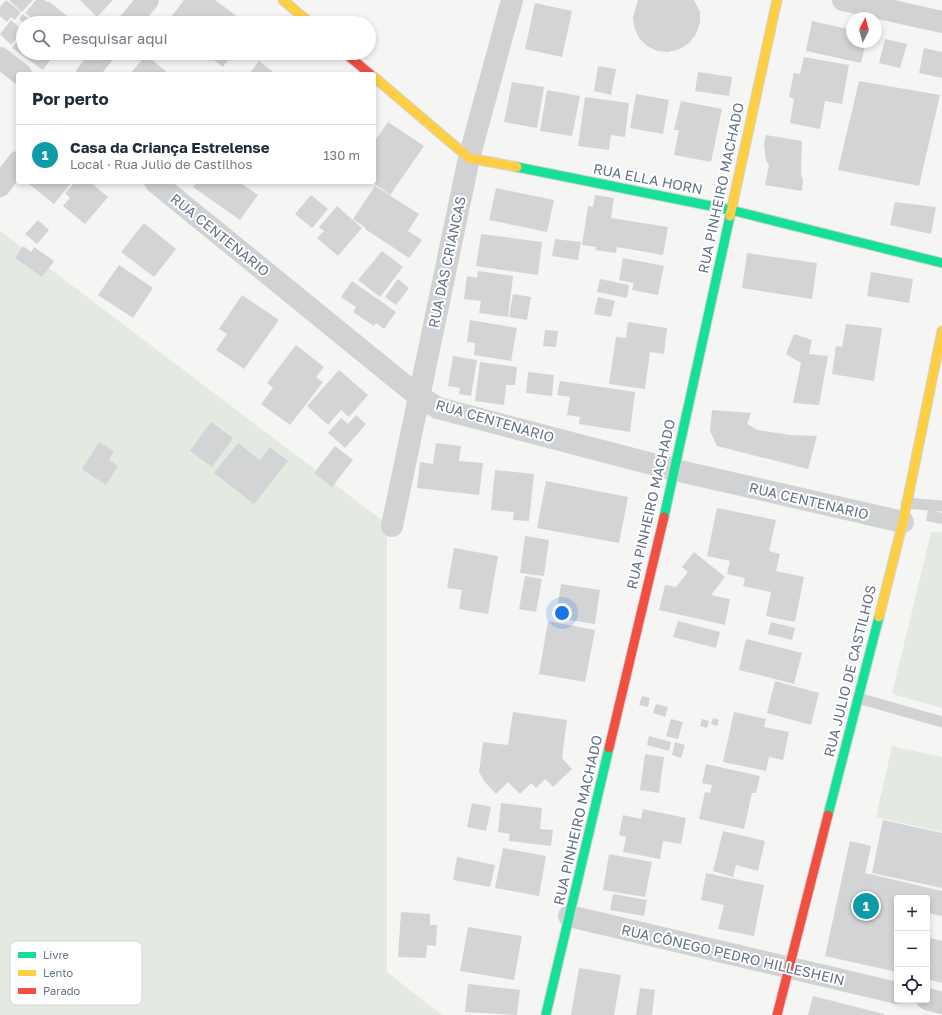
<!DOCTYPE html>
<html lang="pt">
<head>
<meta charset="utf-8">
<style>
	:root { --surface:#fff; --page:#f6f6f7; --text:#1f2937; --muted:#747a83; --line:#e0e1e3; --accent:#555f6c }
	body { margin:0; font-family:"Golos Text",sans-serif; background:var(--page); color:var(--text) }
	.controls { position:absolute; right:12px; bottom:12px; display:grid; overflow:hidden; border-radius:4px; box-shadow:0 2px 6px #0003 }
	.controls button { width:36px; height:36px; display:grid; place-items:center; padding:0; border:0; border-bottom:1px solid var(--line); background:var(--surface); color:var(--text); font:20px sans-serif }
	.compass { position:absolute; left:846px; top:12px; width:36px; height:36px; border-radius:50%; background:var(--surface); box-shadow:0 2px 6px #0003; rotate:6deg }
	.you { position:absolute; left:562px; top:613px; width:14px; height:14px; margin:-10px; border:3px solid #fff; border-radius:50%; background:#1a73e8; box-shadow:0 0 0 6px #1a73e833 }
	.badge { display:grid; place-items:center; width:26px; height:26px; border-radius:50%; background:var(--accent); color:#fff; font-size:13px; font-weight:700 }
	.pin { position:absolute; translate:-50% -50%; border:2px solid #fff; box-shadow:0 1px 4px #0006 }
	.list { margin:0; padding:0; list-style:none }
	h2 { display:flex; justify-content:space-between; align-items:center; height:52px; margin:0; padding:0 16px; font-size:17px }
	h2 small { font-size:13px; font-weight:400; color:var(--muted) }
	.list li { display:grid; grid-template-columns:26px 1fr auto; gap:12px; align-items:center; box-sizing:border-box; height:60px; padding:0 16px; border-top:1px solid var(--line) }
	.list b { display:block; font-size:15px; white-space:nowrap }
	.list p { margin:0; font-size:13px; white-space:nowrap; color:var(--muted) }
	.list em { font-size:13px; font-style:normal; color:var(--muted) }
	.icon { flex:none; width:22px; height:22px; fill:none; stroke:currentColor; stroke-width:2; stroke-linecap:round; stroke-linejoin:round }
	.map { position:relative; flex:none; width:942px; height:1015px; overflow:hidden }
	.search { position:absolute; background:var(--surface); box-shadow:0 2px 6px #0003; left:16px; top:16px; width:360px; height:44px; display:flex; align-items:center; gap:10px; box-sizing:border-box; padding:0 14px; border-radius:22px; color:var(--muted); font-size:15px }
	.panel { position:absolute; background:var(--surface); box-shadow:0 2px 6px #0003; left:16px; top:72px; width:360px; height:112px; border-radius:4px }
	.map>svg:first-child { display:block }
	.green { fill:#e4e9e2 }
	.building { fill:#d3d4d5 }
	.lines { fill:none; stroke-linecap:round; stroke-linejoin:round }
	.fast-casing { stroke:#d1d3d4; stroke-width:11 }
	.slow-casing { stroke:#d1d3d4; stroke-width:11 }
	.jam-casing { stroke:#d1d3d4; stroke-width:11 }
	.lane { stroke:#d1d2d3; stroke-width:11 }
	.street { stroke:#d1d2d3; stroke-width:22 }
	.fast { stroke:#16e098; stroke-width:9 }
	.slow { stroke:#ffcf43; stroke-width:9 }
	.jam { stroke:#f24e42; stroke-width:9 }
	.labels { text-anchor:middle; stroke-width:4; stroke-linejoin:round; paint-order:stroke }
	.street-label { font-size:14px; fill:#637386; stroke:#fff }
	.key { fill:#fff; stroke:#d0d5db; stroke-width:1 }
	.key-label { font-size:11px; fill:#637386 }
</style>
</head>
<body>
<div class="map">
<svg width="942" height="1015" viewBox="0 0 942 1015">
	<rect width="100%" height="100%" fill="#f5f6f4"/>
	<!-- green -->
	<g class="green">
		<path d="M0 231 387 524V972L442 1015H0Z"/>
		<path d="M931 532H942V708L892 694Z"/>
		<path d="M892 746 942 757V832L876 817Z"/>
	</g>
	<!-- building -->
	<g class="building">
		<path d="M6 0 21 12 15 20 11 17 7 22 0 16V7Z"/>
		<path d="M9 0H33L22 12Z"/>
		<path d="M36 0H44L47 2 48 1 70 18 66 23H38L25 13Z"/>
		<path d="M80 0H113L97 17Z"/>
		<path d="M184 0H215L246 23H173L169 20Z"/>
		<path d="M638 0H694L700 12V23L696 34 689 43 680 49 668 52 657 51 647 46 639 38 634 27 633 17Z"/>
		<path d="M535 3 572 11 562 57 525 49Z"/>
		<path d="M23 14 35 23H24L19 19Z"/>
		<path d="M11 20 23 31 11 45 0 34Z"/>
		<path d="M812 21 852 30V42H866L861 63 806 51Z"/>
		<path d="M18 39 23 42V53H55L43 70 12 48Z"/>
		<path d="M885 39 907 44 900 68 879 63Z"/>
		<path d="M924 48 942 52V78L919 73Z"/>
		<path d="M205 53H233L223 67Z"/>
		<path d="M146 55 169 74H130Z"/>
		<path d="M804 57 849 65 842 104 825 101 820 129 790 123 794 99 789 97 794 73 800 74Z"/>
		<path d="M259 61 276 74H249Z"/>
		<path d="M598 66 616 69 611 95 594 91Z"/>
		<path d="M698 72 732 77 729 96 695 91Z"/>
		<path d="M859 81 940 95 919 186 838 170Z"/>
		<path d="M512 82 544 87 537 128 504 122Z"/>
		<path d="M547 90 580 96 572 136 540 131Z"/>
		<path d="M636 94 669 100 663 134 630 128Z"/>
		<path d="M585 97 629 103 625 137 611 135 609 150 578 146Z"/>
		<path d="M681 101 722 109 711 162 674 155 679 130H674Z"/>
		<path d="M388 122 424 146 390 195 372 182H374V142Z"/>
		<path d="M766 135 802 141 801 174 803 180 802 191 765 185 769 165 766 161 764 144Z"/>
		<path d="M30 182H72L54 204 29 184Z"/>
		<path d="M75 182H90L108 197 85 224 63 206 70 198 65 193Z"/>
		<path d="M197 182H239L258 195 240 220 193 187Z"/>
		<path d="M375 186 419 214 408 231 422 240 409 258 365 229 366 228 353 219Z"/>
		<path d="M496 188 554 200 547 232 489 220Z"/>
		<path d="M311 195 328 209 312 228 295 214Z"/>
		<path d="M595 195 614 198 611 218 668 227 663 255 617 247 616 253 595 250 596 247 582 245 588 206 593 207Z"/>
		<path d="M895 202 936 207 931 234 890 225Z"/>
		<path d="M337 206 362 228 338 256 317 238 324 231 319 227Z"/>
		<path d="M38 220 49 230 37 244 25 234Z"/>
		<path d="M144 223 176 249 154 277 121 252Z"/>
		<path d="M481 234 542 242 538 275 476 266Z"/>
		<path d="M555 239 581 242 578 260 552 256Z"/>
		<path d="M23 246 31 252 34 247 54 261 42 277 15 258Z"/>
		<path d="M382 251 403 267 380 297 358 280Z"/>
		<path d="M747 253 817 263 812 299 742 288Z"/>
		<path d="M623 258 664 266 658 295 632 290 634 283 619 280Z"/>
		<path d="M119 265 153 288 133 318 98 295Z"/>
		<path d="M478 271 513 276 508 317 479 313 481 301 464 299 467 276 477 278Z"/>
		<path d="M871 272 913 279 909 303 867 296Z"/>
		<path d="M398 279 409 288 396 305 385 297Z"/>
		<path d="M600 279 629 285 627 298 597 292Z"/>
		<path d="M352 281 396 312 384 329 376 323 374 326 353 312 356 307 341 297Z"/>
		<path d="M513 294 531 297 527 320 509 317Z"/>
		<path d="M242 295 279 320 244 369 216 350 227 334 219 329Z"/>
		<path d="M598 297 615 301 611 317 594 314Z"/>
		<path d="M470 320 517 328 511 361 474 355 475 343 467 342Z"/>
		<path d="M628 322 667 328 664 354 650 352 645 389 609 384 616 337 626 338Z"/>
		<path d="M846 324 882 328 874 381 832 374 836 346 842 347Z"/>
		<path d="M545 330 558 331 556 347 543 346Z"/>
		<path d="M794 334 812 340 809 354 828 356 819 405 793 403 801 363 786 354Z"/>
		<path d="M296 345 324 367 316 377 323 382 290 425 261 404 273 388 267 383Z"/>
		<path d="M453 356 477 360 471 396 459 394 460 388 448 386Z"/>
		<path d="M480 362 517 367 515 385H506L504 405 475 401Z"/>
		<path d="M339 370 368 395 349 417 341 410 328 425 307 406Z"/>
		<path d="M528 372 554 375 552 396 526 393Z"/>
		<path d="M560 381 635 392 630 432 579 424 580 417 567 415 570 397 557 395Z"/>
		<path d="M712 410 751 413 747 424 758 430 790 435 817 436 808 469 717 446 710 431Z"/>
		<path d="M356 415 366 424 345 448 328 433 341 418 348 424Z"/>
		<path d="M211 422 233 438 212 467 190 451Z"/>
		<path d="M99 442 114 451 109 460 118 466 106 485 82 469Z"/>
		<path d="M238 443 260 460 270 447 288 461 254 504 214 473Z"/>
		<path d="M436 443 461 446 459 461 483 463 479 495 417 488 420 462 433 464Z"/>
		<path d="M335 446 353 460 332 487 314 473Z"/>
		<path d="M495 470 534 474 529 521 513 520 514 512 491 510Z"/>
		<path d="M546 481 628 497 619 543 537 528Z"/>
		<path d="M717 508 776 520 769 551 780 554 776 571 804 577 795 622 766 616 771 592 743 586 745 578 727 574 730 561 707 556Z"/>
		<path d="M928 509 942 513V524L926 521Z"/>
		<path d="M525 536 549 540 544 576 520 573Z"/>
		<path d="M454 548 498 556 488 614 459 609 462 590 447 588Z"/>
		<path d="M694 552 725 577 711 595 730 599 725 625 659 610 665 585 676 587 688 572 682 567Z"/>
		<path d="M525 576 542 579 536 612 519 609Z"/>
		<path d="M561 584 600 590 595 624 556 618Z"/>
		<path d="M548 621 595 630 585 682 539 674Z"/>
		<path d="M678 621 720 632 716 648 673 637Z"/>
		<path d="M771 622 795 628 792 640 768 634Z"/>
		<path d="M746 639 802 653 794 684 739 670Z"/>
		<path d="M775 681 819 693 811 725 767 713Z"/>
		<path d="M642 696 650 698 648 707 639 705Z"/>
		<path d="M656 704 668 707 665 717 653 713Z"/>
		<path d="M513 712 567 720 562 758 572 769 553 787 545 779 536 788 531 783 520 794 508 782 496 794 484 781 479 772 483 742 508 745Z"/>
		<path d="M734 712 766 719 764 727 789 732 783 760 769 757 766 771 723 762Z"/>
		<path d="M713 718 719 720 717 726 711 724Z"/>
		<path d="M671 719 683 722 678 739 666 736Z"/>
		<path d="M702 719 709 721 707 728 700 726Z"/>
		<path d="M649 736 671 742 669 751 647 745Z"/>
		<path d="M675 742 685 745 681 758 672 755Z"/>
		<path d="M645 754 664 757 659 793 640 790Z"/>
		<path d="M706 764 760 776 756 793H752L744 829 699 819 705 792 710 793 712 785 702 783Z"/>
		<path d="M472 803 491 807 486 831 467 827Z"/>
		<path d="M501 803 542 808 540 829 553 830 551 846 509 841 510 834 498 832Z"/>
		<path d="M643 809 686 818 681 844 663 841 660 859 623 852 626 837 619 835 623 815 641 819Z"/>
		<path d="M883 820 942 833V888L872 873Z"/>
		<path d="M723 831 765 841 758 871 736 865 733 877 713 871Z"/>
		<path d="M850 841 871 846 865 873 942 891V916L927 913V898H897V972L825 956Z"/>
		<path d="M503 848 546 856 539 896 495 888Z"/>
		<path d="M609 854 652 862 645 897 603 890Z"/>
		<path d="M457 857 495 865 490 887 453 880Z"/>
		<path d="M706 873 764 885 754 936 718 929 724 905 701 900Z"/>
		<path d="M613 894 647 900 644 916 610 910Z"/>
		<path d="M401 912 430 914V925H437L436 946 427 945 426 958 398 957Z"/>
		<path d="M468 927 522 936 514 980 460 971Z"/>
		<path d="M927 937 942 941V983L927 979Z"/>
		<path d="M579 968 621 975 614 1015H571Z"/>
		<path d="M468 984 520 990 517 1015 465 1012Z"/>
		<path d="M640 988 655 990 652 1015H636Z"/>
		<path d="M813 996 884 1014V1015H808Z"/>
	</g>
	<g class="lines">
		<!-- fast casing -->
		<g class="fast-casing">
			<g id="fast">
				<path d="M517 167 731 210 942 263"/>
				<path d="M664 517 730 216"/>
				<path d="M828 815 879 617"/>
				<path d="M546 1014 609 748"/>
			</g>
		</g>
		<!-- slow casing -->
		<g class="slow-casing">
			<g id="slow">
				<path d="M283 0 310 23"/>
				<path d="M374 77 469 158 517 167"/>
				<path d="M730 216 777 0"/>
				<path d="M879 617 903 522 942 331"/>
			</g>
		</g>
		<!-- jam casing -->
		<g class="jam-casing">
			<g id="jam">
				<path d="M345 53 370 74"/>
				<path d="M609 748 664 517"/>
				<path d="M777 1015 828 815"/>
			</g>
		</g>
		<!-- lane -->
		<g class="lane">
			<path d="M906 503 942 506"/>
			<path d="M858 698 942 722"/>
		</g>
		<!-- street -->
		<g class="street">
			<path d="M843 0 942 22"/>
			<path d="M129 23 148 0"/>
			<path d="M0 58 21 74"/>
			<path d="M87 74 104 53"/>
			<path d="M155 182 418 396 438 408 675 470 903 522"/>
			<path d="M0 186 18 162"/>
			<path d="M392 526 469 158 512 0"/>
			<path d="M569 916 897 993"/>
			<path d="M927 999 942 1003"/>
		</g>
		<!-- fast -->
		<use href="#fast" class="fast"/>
		<!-- slow -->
		<use href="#slow" class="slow"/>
		<!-- jam -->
		<use href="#jam" class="jam"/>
	</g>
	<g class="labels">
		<!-- street labels -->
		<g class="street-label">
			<text transform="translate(648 179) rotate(11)" y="5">RUA ELLA HORN</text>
			<text transform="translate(721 188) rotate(-78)" y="5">RUA PINHEIRO MACHADO</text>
			<text transform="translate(220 235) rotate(39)" y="5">RUA CENTENARIO</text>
			<text transform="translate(447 262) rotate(-78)" y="5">RUA DAS CRIANCAS</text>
			<text transform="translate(495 421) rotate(16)" y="5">RUA CENTENARIO</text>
			<text transform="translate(809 501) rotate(13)" y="5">RUA CENTENARIO</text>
			<text transform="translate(651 504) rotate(-77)" y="5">RUA PINHEIRO MACHADO</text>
			<text transform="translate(850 671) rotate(-76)" y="5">RUA JULIO DE CASTILHOS</text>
			<text transform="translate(578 820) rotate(-77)" y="5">RUA PINHEIRO MACHADO</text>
			<text transform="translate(733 955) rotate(13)" y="5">RUA CÔNEGO PEDRO HILLESHEIN</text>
		</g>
	</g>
	<!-- legend -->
	<rect x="10" y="941" width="132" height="64" rx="6" class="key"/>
	<rect x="18" y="952" width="18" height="6" fill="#16e098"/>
	<rect x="18" y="970" width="18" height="6" fill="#ffcf43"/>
	<rect x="18" y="988" width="18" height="6" fill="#f24e42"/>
	<g class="key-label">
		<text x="43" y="959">Livre</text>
		<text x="43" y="977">Lento</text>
		<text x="43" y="995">Parado</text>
	</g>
</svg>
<div class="controls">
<button>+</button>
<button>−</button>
<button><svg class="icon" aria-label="locate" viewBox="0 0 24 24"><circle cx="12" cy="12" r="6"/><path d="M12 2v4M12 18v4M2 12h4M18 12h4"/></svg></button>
</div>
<svg class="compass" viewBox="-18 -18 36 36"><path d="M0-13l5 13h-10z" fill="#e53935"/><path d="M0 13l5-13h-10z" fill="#747a83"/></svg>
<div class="you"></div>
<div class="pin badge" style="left:866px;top:906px;background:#0f9aa8">1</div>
<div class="search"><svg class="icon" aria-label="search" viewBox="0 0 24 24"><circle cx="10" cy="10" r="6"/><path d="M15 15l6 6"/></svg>Pesquisar aqui</div>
<section class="panel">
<h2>Por perto<small></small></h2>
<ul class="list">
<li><span class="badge" style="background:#0f9aa8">1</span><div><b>Casa da Criança Estrelense</b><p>Local · Rua Julio de Castilhos</p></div><em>130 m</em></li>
</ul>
</section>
</div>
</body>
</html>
